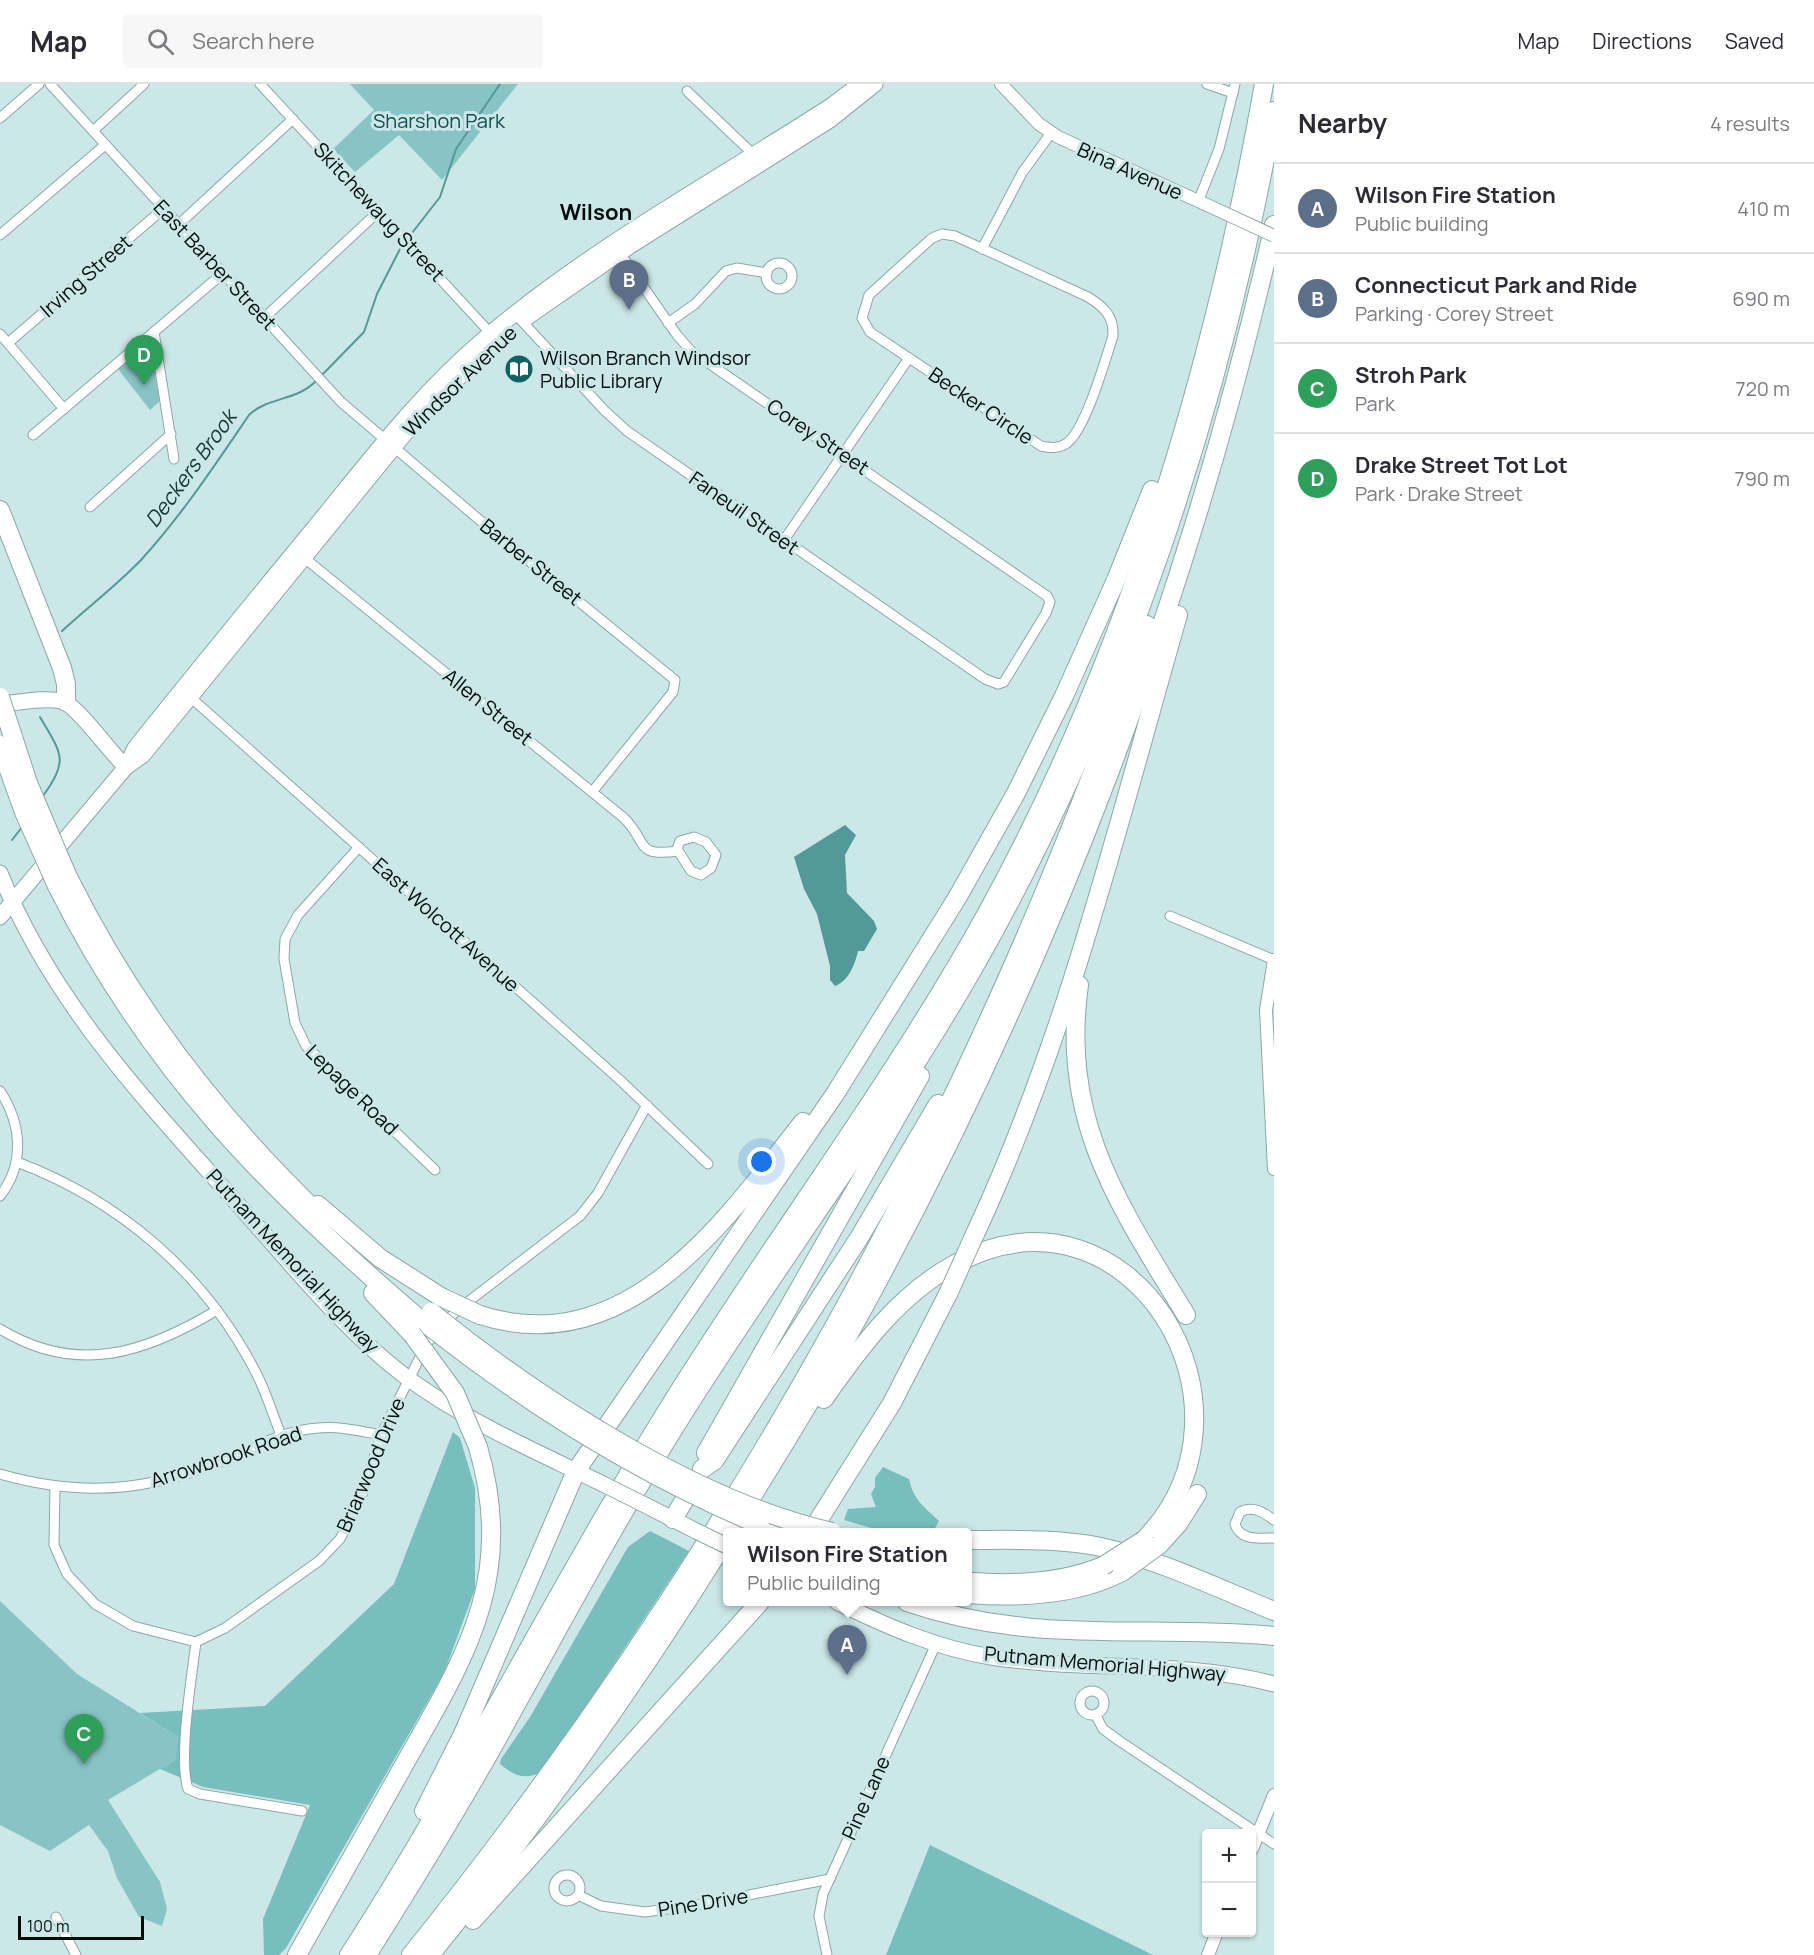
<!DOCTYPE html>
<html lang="en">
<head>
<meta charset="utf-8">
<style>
	:root { --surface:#fff; --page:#f7f7f7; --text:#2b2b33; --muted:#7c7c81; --line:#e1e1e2; --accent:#106163 }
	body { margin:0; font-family:Manrope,sans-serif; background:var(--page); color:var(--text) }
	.controls { position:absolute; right:18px; bottom:18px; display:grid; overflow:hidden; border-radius:6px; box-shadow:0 2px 4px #0004 }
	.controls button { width:54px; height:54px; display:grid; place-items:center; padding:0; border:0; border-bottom:2px solid var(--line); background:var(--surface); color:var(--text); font:30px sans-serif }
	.scale { position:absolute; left:18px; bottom:15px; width:126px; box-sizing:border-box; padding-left:6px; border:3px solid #050d0d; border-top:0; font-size:16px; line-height:21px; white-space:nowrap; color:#050d0d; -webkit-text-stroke:4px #cce7e7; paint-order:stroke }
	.you { position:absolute; left:762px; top:1078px; width:21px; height:21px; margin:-15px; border:4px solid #fff; border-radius:50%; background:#1a73e8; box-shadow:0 0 0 9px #1a73e833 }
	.badge { display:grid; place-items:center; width:39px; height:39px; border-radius:50%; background:var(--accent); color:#fff; font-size:20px; font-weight:700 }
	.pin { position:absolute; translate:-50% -50px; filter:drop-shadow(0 2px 3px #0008) }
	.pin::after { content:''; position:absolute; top:32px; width:21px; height:18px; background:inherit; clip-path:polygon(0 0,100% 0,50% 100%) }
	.popup { position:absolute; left:723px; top:1444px; width:249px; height:78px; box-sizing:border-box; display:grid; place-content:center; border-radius:6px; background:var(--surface); filter:drop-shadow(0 2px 4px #0005); font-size:20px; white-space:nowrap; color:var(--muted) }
	.popup b { font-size:22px; color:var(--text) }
	.popup::after { content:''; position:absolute; left:50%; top:100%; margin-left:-12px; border:12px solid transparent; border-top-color:var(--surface) }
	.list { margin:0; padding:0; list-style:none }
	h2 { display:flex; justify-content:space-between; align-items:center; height:78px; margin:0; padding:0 24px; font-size:26px }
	h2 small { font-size:20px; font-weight:400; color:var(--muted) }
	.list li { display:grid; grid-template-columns:39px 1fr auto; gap:18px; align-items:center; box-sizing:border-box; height:90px; padding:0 24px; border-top:2px solid var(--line) }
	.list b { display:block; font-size:22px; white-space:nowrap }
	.list p { margin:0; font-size:20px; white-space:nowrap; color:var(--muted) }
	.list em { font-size:20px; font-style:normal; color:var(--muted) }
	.icon { flex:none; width:33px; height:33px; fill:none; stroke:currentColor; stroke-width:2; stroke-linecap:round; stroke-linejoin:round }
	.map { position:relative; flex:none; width:1274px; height:1871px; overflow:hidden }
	header { display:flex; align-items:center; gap:36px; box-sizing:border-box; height:84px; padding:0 30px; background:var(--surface); border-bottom:2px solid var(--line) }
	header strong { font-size:28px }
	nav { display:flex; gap:33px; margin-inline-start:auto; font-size:21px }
	.search { width:420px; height:54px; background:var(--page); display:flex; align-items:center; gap:15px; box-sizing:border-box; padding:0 21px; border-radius:6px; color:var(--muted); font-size:22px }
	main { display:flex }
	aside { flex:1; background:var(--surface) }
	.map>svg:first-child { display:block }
	.green { fill:#88c4c5 }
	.forest { fill:#78bebf }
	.water { fill:#53999a }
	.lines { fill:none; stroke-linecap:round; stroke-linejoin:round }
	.stream { stroke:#53999a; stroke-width:2 }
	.minor-casing { stroke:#8da7a7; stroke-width:11 }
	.tertiary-casing { stroke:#8da7a7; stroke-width:14 }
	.primary-casing { stroke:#8da7a7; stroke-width:17 }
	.motorway-casing { stroke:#8da7a7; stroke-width:20 }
	.minor { stroke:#fff; stroke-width:9 }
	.tertiary { stroke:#fff; stroke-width:12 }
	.primary { stroke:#fff; stroke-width:15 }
	.motorway { stroke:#fff; stroke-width:18 }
	.tertiary-bridge-casing { stroke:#8da7a7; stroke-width:14; stroke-linecap:butt }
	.primary-bridge-casing { stroke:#8da7a7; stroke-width:17; stroke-linecap:butt }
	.motorway-bridge-casing { stroke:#8da7a7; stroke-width:20; stroke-linecap:butt }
	.tertiary-bridge { stroke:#fff; stroke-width:12 }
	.primary-bridge { stroke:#fff; stroke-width:15 }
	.motorway-bridge { stroke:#fff; stroke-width:18 }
	.labels { text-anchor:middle; stroke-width:6; stroke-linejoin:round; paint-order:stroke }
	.park-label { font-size:20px; fill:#114f50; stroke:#cce7e7 }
	.street-label { font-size:20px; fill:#050d0d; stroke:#cce7e7 }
	.poi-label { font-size:20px; fill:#050d0d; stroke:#cce7e7; text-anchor:start }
	.water-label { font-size:21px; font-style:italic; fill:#133637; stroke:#cce7e7 }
	.quarter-label { font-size:22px; font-weight:bold; fill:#050d0d; stroke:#cce7e7 }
</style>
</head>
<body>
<header>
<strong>Map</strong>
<div class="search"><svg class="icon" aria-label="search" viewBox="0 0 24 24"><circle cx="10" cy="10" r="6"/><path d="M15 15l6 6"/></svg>Search here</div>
<nav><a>Map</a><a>Directions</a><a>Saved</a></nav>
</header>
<main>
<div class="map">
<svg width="1274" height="1871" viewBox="0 0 1274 1871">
	<rect width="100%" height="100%" fill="#cce7e7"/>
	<!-- green -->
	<g class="green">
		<path d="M350 0H518L442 96 399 51 355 88 333 65 374 26Z"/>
		<path d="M143 263 150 265 160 317 150 326 118 285Z"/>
		<path d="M0 1517 77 1590 178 1653 175 1676 108 1716 160 1798 167 1825 162 1842 139 1833 117 1794 108 1767 89 1741 50 1767 0 1741Z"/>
	</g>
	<!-- forest -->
	<g class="forest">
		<path d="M453 1348 460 1354 475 1404V1505L444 1589 286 1864 279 1871H264L263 1835 310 1721 203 1703 160 1685 175 1676 178 1653 140 1629 265 1622 394 1500Z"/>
		<path d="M883 1383 909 1395C913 1415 925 1424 939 1437L934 1446H878L844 1436 848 1425 876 1423 871 1410 875 1403V1394Z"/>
		<path d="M650 1447 689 1467 543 1687C526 1697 514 1692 500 1680L501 1675 530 1633 628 1463Z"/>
		<path d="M930 1761 1153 1871H886Z"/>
	</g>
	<!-- water -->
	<path class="water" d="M845 741 856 751 845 771 847 809 874 837 877 845 864 867H858C855 880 849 897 835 902L830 896V882L817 830 804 805 794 773Z"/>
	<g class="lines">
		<!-- stream -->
		<g class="stream">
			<path d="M412 149 440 113 456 65 500 0"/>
			<path d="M321 292 364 248 377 210 401 163"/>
			<path d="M62 547C88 523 116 502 141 476 182 431 215 381 249 331 269 312 296 318 317 296"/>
			<path d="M40 633C62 671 69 675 43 712"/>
			<path d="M12 756 23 742"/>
		</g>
		<!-- minor casing -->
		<g class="minor-casing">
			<g id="minor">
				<path d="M50 0 341 318 496 450 675 596 673 608 592 708"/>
				<path d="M260 0 494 253"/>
				<path d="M1207 0 1233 9"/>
				<path d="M687 7 754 71"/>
				<path d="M0 34 39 0"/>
				<path d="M93 47 144 0"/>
				<path d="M1198 118 1219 65 1235 0"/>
				<path d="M178 141 293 35"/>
				<path d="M942 150 955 152 1088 213C1104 223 1114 232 1113 252 1105 276 1086 345 1067 359 1058 365 1051 364 1041 362L870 248 862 234 869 211 932 154Z"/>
				<path d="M0 151 105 61"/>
				<path d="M982 165 1022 89 1051 49"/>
				<circle cx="779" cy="192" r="13"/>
				<path d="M519 234 604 326 627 347 985 595 998 600 1004 598 1046 529 1050 518 1047 512 691 267 677 251 617 165"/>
				<path d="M263 235 378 128"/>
				<path d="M668 239 695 220 726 187 737 184 767 189"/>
				<path d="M154 248 174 375"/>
				<path d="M0 250 64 325"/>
				<path d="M8 259 163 125"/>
				<path d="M33 351 222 190"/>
				<path d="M90 423 171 350"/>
				<path d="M784 456 909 274"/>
				<path d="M302 472 624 734C649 759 634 773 678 767"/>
				<path d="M188 611 621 997 708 1080"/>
				<path d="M694 753 706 758 716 771 711 784 701 791 691 787 677 765 680 757Z"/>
				<path d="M359 763 298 831 285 855 284 875 295 939 306 962 435 1086"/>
				<path d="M1170 832 1274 876"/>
				<path d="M0 1007C22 1040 25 1080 0 1112"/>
				<path d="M17 1078C118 1116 202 1187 253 1283 265 1304 272 1329 281 1351"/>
				<path d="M0 1245C77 1292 146 1269 217 1226"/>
				<path d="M0 1390C49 1404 103 1409 154 1398 178 1393 205 1385 228 1375 257 1362 285 1346 318 1344 339 1342 360 1347 381 1351"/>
				<path d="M55 1402 54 1461 67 1490 95 1520 133 1542 196 1558 225 1544 319 1477 340 1455 361 1414 381 1351 427 1259 456 1227 580 1132 598 1109 647 1021"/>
				<path d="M1274 1436C1263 1428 1252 1421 1240 1428L1235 1440C1240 1457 1259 1454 1274 1454"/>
				<path d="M196 1558C192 1591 178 1675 188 1705L200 1710 302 1727"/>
				<circle cx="1092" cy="1619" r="12"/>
				<path d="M1095 1630 1103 1645 1118 1656 1274 1760"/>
				<circle cx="567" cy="1804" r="13"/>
				<path d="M578 1811 601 1822 645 1828 703 1820 830 1795"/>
				<path d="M56 1833 76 1871"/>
				<path d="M827 1871 819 1832 823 1810 936 1560"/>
			</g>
		</g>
		<!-- tertiary casing -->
		<g class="tertiary-casing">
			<g id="tertiary">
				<path d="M1001 0 1039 40 1058 53 1218 126"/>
				<path d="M1274 876 1266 926 1274 1085"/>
				<path d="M1252 1765 1274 1711"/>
				<path d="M1208 1871 1217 1848"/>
			</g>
		</g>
		<!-- primary casing -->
		<g class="primary-casing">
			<g id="primary">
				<path d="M526 234 630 162 830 36 875 0"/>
				<path d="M0 620C19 619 42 613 61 617 76 619 110 669 126 683"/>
				<path d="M126 683 143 671 408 346 439 312 498 257"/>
				<path d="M0 789C53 921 149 1020 242 1125 294 1183 344 1246 406 1293 466 1337 535 1367 601 1399"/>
				<path d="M0 833 126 683 135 664C194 590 254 517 314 444 368 378 419 310 484 255 590 164 715 97 831 22L860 0"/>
				<path d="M647 1422 696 1447"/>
				<path d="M837 1518C886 1542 936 1564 991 1573 1087 1588 1177 1575 1274 1600"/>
			</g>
		</g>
		<!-- motorway casing -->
		<g class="motorway-casing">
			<g id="motorway">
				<path d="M0 426 62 584 66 600V618"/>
				<path d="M67 791C131 921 219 1035 323 1134"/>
				<path d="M57 802C149 986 269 1107 423 1238"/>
				<path d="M1079 901C1060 1037 1119 1121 1186 1231"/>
				<path d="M318 1121 380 1174 441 1213"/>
				<path d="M975 1150C1067 953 1118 739 1178 531"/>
				<path d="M373 1209 412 1250"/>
				<path d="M480 1231C627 1278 724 1138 803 1038"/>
				<path d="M824 1315C860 1263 900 1209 957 1179 1130 1087 1274 1323 1144 1456"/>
				<path d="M706 1369 920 992"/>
				<path d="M702 1385 714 1377 859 1154 938 1020"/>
				<path d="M673 1435 697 1395"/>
				<path d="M760 1441 777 1448"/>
				<path d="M730 1448C779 1369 828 1290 872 1208 1053 873 1190 513 1274 141"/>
				<path d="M811 1448 892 1319 948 1210"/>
				<path d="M967 1456C1011 1456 1057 1454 1101 1463 1160 1476 1217 1504 1274 1527"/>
				<path d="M1159 1461 1178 1440 1197 1410"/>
				<path d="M972 1498C1015 1501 1062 1499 1103 1482"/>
				<path d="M967 1510C1018 1514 1076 1512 1122 1488"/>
				<path d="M907 1518C1035 1562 1146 1540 1274 1552"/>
				<path d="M424 1727 463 1650 576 1387 835 1010 957 814 1015 711 1064 612 1116 496 1152 406"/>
				<path d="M473 1836 760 1518"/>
				<path d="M297 1871C331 1810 366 1749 400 1688 463 1576 517 1498 478 1363"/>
				<path d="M349 1871C462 1696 554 1510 663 1333 768 1162 891 1003 988 827 1128 572 1213 286 1264 0"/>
				<path d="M367 1871C410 1803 451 1736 491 1666 550 1560 607 1452 671 1349 769 1190 884 1041 977 878 1125 616 1221 323 1274 27"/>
				<path d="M411 1871C736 1467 976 1030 1147 541"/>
				<path d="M430 1871C538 1738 637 1599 727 1454"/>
			</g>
		</g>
		<!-- minor -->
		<use href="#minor" class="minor"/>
		<!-- tertiary -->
		<use href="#tertiary" class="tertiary"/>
		<!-- primary -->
		<use href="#primary" class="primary"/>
		<!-- motorway -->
		<use href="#motorway" class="motorway"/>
		<!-- tertiary-bridge casing -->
		<g class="tertiary-bridge-casing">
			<path id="tertiary-bridge" d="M1218 126 1274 152"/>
		</g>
		<!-- primary-bridge casing -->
		<g class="primary-bridge-casing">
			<g id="primary-bridge">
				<path d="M601 1399 647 1422"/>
				<path d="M696 1447 727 1462"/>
			</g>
		</g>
		<!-- motorway-bridge casing -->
		<g class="motorway-bridge-casing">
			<g id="motorway-bridge">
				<path d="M0 613 28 699 67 791"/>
				<path d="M0 661 24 728 57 802"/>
				<path d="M948 1210 975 1150"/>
				<path d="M441 1213 480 1231"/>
				<path d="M431 1228C538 1315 698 1418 832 1448"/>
				<path d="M429 1242C530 1322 642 1391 760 1441"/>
				<path d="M412 1250 455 1309 478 1363"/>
				<path d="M1103 1482 1144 1456"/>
				<path d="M1122 1488 1159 1461"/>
			</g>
		</g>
		<!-- tertiary-bridge -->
		<use href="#tertiary-bridge" class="tertiary-bridge"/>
		<!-- primary-bridge -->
		<use href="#primary-bridge" class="primary-bridge"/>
		<!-- motorway-bridge -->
		<use href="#motorway-bridge" class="motorway-bridge"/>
	</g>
	<!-- icons -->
	<defs>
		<g id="library-disc" transform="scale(1.5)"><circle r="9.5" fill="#106163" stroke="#cce7e7"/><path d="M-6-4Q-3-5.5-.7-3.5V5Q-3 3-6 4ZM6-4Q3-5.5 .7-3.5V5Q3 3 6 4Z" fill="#fff"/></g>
	</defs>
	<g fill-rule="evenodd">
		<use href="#library-disc" x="519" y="285"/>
	</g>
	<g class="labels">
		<!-- park labels -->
		<g class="park-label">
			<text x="439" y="44">Sharshon Park</text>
		</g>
		<!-- street labels -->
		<g class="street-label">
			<text transform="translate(1130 87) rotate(24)" y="7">Bina Avenue</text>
			<text transform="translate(379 128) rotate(47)" y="7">Skitchewaug Street</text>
			<text transform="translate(215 181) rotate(47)" y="7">East Barber Street</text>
			<text transform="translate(86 192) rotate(-41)" y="7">Irving Street</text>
			<text transform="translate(460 297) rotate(-44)" y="7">Windsor Avenue</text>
			<text transform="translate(981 322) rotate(34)" y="7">Becker Circle</text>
			<text transform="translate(818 353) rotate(34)" y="7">Corey Street</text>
			<text transform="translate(744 429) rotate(35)" y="7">Faneuil Street</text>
			<text transform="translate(531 478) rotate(39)" y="7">Barber Street</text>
			<text transform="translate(488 623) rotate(39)" y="7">Allen Street</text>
			<text transform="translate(446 841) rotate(42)" y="7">East Wolcott Avenue</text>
			<text transform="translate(352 1006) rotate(44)" y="7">Lepage Road</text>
			<text transform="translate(293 1177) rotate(47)" y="7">Putnam Memorial Highway</text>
			<text transform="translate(226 1373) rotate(-18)" y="7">Arrowbrook Road</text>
			<text transform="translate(371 1381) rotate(-67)" y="7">Briarwood Drive</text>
			<text transform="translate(1105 1580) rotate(5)" y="7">Putnam Memorial Highway</text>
			<text transform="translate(866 1714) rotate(-66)" y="7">Pine Lane</text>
			<text transform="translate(703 1819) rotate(-9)" y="7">Pine Drive</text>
		</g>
		<!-- poi labels -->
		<g class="poi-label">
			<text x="540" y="281">Wilson Branch Windsor<tspan x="540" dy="23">Public Library</tspan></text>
		</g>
		<!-- water labels -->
		<g class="water-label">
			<text transform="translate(191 385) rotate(-54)" y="7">Deckers Brook</text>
		</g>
		<!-- quarter labels -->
		<g class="quarter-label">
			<text x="596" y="136">Wilson</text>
		</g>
	</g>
</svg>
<div class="controls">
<button>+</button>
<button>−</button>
</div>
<div class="scale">100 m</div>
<div class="you"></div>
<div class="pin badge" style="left:847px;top:1591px;background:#5c6f8a">A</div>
<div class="popup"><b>Wilson Fire Station</b>Public building</div>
<div class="pin badge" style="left:629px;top:226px;background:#5c6f8a">B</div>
<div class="pin badge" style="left:84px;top:1680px;background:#2e9e5b">C</div>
<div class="pin badge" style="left:144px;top:301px;background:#2e9e5b">D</div>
</div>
<aside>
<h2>Nearby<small>4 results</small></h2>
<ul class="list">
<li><span class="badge" style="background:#5c6f8a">A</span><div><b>Wilson Fire Station</b><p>Public building</p></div><em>410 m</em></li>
<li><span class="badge" style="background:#5c6f8a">B</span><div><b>Connecticut Park and Ride</b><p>Parking · Corey Street</p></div><em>690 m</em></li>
<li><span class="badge" style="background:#2e9e5b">C</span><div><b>Stroh Park</b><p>Park</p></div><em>720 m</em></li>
<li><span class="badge" style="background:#2e9e5b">D</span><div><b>Drake Street Tot Lot</b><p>Park · Drake Street</p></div><em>790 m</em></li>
</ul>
</aside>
</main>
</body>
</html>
